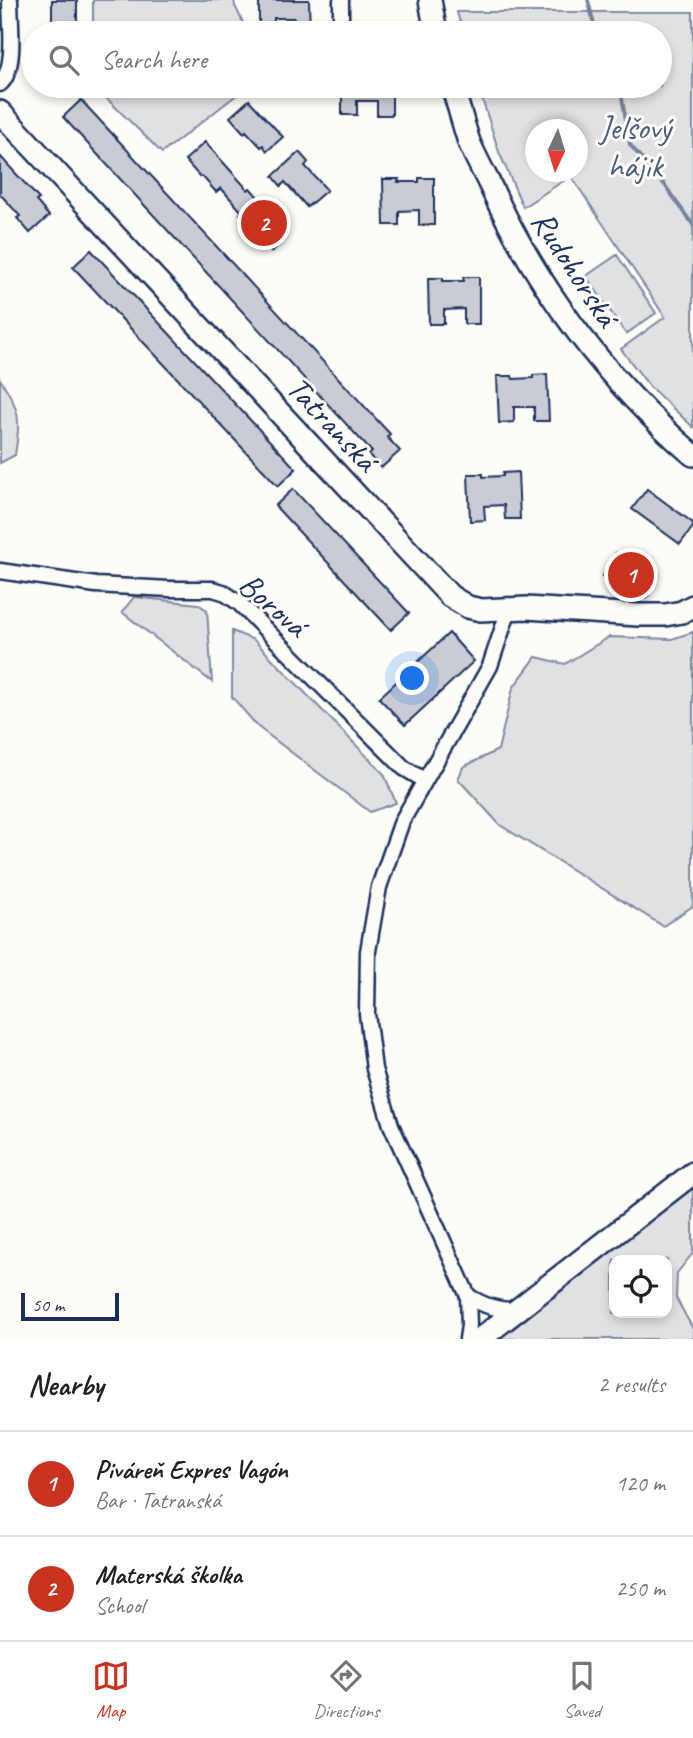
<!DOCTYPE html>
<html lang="en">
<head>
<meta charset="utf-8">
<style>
	:root { --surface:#fff; --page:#f2f2f2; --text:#202124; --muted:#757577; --line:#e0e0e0; --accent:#c8321e }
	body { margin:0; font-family:Caveat,sans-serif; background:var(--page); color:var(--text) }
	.controls { position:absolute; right:21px; bottom:21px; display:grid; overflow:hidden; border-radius:14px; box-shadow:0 4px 10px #0003 }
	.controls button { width:63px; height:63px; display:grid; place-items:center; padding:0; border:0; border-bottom:2px solid var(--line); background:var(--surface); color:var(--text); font:35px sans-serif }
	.compass { position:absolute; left:525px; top:119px; width:63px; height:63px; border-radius:50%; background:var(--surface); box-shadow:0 4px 10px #0003; rotate:184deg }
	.scale { position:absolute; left:21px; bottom:18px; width:98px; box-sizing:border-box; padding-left:7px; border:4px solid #1b2f5e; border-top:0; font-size:19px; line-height:24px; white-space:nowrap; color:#1b2f5e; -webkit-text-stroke:5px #fdfcf7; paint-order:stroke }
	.you { position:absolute; left:413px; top:679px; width:24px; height:24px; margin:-18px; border:5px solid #fff; border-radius:50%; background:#1a73e8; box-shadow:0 0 0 10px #1a73e833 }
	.badge { display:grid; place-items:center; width:46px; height:46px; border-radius:50%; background:var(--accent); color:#fff; font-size:23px; font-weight:700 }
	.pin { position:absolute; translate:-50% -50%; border:4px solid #fff; box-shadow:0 2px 7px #0006 }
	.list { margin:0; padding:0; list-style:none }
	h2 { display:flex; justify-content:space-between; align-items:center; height:91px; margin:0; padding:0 28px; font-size:30px }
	h2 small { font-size:23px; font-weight:400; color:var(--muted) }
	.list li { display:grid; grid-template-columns:46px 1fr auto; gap:21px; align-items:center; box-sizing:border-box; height:105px; padding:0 28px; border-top:2px solid var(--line) }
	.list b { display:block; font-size:26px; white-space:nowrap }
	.list p { margin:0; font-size:23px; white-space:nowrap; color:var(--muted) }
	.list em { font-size:23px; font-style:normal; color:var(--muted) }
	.icon { flex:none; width:38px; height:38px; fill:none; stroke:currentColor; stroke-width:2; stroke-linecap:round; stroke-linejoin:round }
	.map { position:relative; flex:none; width:693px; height:1339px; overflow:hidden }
	.search { position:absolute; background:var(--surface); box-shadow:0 4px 10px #0003; left:21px; right:21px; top:21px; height:77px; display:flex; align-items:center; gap:18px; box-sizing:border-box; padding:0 24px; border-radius:38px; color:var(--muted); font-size:26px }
	.sheet { height:301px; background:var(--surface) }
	nav { display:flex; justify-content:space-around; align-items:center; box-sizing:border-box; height:98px; border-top:2px solid var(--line); background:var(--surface); font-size:19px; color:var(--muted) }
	nav a { display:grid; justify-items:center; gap:4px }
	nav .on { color:var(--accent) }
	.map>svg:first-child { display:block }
	.green { fill:#e0e1e3; stroke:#7e88a0; stroke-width:2; fill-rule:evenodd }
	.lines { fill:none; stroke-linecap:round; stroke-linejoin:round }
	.stream { stroke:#76819c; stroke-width:3.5 }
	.building { fill:#c9ccd3; stroke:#1b2f5e; stroke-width:2 }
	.street-casing { stroke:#1b2f5e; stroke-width:19 }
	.secondary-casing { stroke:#1b2f5e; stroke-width:26 }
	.street { stroke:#fdfcf7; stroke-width:14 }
	.secondary { stroke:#fdfcf7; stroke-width:21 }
	.labels { text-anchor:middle; stroke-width:6; stroke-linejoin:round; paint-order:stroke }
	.park-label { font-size:33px; fill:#4c5c7f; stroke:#fdfcf7 }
	.street-label { font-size:33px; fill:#1b2f5e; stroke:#fdfcf7 }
</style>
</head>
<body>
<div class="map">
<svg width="693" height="1339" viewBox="0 0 693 1339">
	<rect width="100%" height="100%" fill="#fdfcf7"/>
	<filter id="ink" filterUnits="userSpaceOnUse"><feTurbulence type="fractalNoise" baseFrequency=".0143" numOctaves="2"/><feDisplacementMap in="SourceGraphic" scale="14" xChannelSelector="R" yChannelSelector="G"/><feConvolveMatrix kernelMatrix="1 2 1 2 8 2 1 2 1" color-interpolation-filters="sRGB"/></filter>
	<g filter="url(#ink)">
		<!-- green -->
		<g class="green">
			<path d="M93 0H234L235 6 248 33H93Z"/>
			<path d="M457 12H693V427L650 387 621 349 665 317 571 176 523 207 499 152 478 86H660V33H463ZM536 130H578V172H536Z"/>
			<path d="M94 86H248L162 153Z"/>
			<path d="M617 255 656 313 626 334 586 276Z"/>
			<path d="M0 379C20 409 21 419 15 455L0 463Z"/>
			<path d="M134 597 198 604 207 610 212 682 122 612Z"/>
			<path d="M232 631 254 640 384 774 396 803 370 812 258 727 232 697Z"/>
			<path d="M693 632V906L663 926 500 825 458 779 463 767 498 750 513 688 536 657 565 664 609 637 672 639Z"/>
			<path d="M693 1184V1253L677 1273 676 1298 693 1329V1339H491ZM614 1260H667V1313H614Z"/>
		</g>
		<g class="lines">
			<!-- stream -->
			<g class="stream">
				<path d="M594 24 599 33"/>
				<path d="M584 33 594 24 588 0"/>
				<path d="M620 86 630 145 664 184 693 225"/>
				<path d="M536 88 538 86"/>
			</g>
		</g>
		<!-- building -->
		<g class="building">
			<rect x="52" y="0" width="25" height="33"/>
			<path d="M259 0H309L310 32H295L294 18H274V32L259 33Z"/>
			<path d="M342 86H392V115H377V101H357V115H342Z"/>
			<path d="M81 100 390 434 387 437 400 451 381 468 369 455 372 452 63 117Z"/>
			<path d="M249 100 283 137 267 151 263 145 261 147 246 131 244 133 230 117Z"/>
			<path d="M205 142 248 190 250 188 285 228 280 233 285 239 271 252 252 231 254 229 240 214 242 212 221 188 216 192 202 176 200 177 185 160Z"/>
			<path d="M299 152 308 162 305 166 327 190 307 207 285 182 281 186 273 176Z"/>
			<path d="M0 156 39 199 36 201 49 216 30 233 17 218 20 216 0 194Z"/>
			<path d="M419 178H434V225H419V210L399 211V225H384L383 179H399L398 182H419Z"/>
			<path d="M91 250 296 469 278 486 73 267Z"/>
			<path d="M463 277H479V324H464V309L444 310V324H429L428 278H443V281H464Z"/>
			<path d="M547 374 549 421H534V407H514V422L499 423 497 376H512L513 379 533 378V375Z"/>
			<path d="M518 472 520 519H505L504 505 484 506 485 520 470 521 468 474H483V477L503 476V473Z"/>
			<path d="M293 489 409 613 391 630 275 506Z"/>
			<path d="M647 489 693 523V527L680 544 632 509Z"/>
			<path d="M616 553 659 574 647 598 603 576Z"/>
			<path d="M449 633 474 661 405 725 379 698Z"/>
		</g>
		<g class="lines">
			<!-- street casing -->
			<g class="street-casing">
				<g id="street">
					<path d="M341 0V33"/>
					<path d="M0 84C17 69 10 22 10 0"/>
					<path d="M0 571 96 585 169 589H213L223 592 239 603 404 768 424 780"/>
					<path d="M468 1296C484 1306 497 1310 516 1310"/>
					<path d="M467 1339 469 1325 468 1296 391 1125 374 1069 367 1014 368 951 379 887 402 821 490 666 509 609"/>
				</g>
			</g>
			<!-- secondary casing -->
			<g class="secondary-casing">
				<g id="secondary">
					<path d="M430 0 436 33"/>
					<path d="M452 86C458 104 463 123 469 142 475 156 483 171 490 185 537 288 607 381 693 455"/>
					<path d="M0 112 450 596 468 607 481 610 526 608 638 615H665L682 612 693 606"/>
					<path d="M480 1339 693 1173"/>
				</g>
			</g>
			<!-- street -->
			<use href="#street" class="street"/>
			<!-- secondary -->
			<use href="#secondary" class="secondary"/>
		</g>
	</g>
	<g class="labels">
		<!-- park labels -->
		<g class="park-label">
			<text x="635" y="139">Jelšový<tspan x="635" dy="38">hájik</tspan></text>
		</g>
		<!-- street labels -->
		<g class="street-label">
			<text transform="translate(576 268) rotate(57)" y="12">Rudohorská</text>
			<text transform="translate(333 423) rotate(47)" y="12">Tatranská</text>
			<text transform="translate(274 604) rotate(41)" y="12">Borová</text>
		</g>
	</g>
</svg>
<div class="controls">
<button><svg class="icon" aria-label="locate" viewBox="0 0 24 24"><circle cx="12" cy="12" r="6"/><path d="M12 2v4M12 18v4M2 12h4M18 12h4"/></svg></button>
</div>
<svg class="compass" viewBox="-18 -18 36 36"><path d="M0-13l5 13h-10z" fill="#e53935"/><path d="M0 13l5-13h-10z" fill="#757577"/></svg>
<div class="scale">50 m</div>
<div class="you"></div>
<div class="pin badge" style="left:631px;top:575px">1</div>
<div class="pin badge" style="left:264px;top:223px">2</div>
<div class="search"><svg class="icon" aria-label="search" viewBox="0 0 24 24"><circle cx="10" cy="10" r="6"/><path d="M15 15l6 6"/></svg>Search here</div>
</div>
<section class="sheet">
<h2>Nearby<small>2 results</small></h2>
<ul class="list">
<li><span class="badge">1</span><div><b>Piváreň Expres Vagón</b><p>Bar · Tatranská</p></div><em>120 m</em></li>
<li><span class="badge">2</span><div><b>Materská školka</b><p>School</p></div><em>250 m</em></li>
</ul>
</section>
<nav>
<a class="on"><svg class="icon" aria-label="map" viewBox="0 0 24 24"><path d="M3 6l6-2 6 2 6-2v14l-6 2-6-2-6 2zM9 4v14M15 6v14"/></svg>Map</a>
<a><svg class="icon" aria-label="directions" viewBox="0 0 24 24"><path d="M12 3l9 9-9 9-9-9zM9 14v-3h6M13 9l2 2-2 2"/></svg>Directions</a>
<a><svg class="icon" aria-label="saved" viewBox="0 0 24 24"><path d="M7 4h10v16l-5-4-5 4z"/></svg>Saved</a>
</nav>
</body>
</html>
